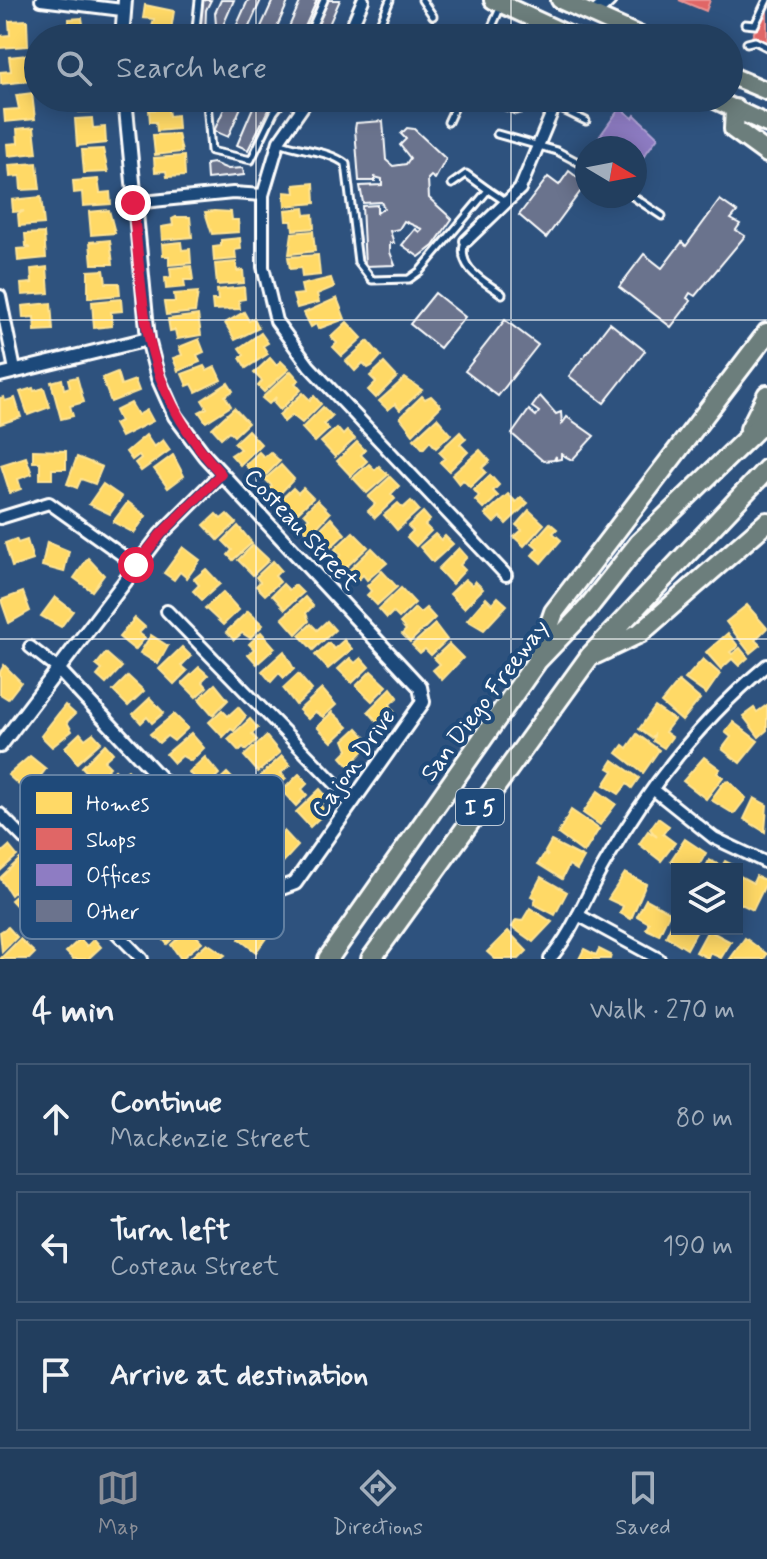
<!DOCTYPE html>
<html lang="en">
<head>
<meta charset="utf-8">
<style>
	:root { --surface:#223e5e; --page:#2a4564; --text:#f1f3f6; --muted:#a2aebc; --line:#3f5773; --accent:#8c9099 }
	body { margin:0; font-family:Mynerve,sans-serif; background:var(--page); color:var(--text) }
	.controls { position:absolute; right:24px; bottom:24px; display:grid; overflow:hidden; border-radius:0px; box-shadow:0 4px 20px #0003 }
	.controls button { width:72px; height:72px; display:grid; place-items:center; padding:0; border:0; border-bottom:2px solid var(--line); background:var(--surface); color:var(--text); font:40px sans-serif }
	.compass { position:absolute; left:575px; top:136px; width:72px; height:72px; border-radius:50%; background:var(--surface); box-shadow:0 4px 20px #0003; rotate:100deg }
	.stop { position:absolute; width:24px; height:24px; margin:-18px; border:6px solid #e11d48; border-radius:50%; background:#fff }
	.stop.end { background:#e11d48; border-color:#fff; box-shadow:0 2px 8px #0008 }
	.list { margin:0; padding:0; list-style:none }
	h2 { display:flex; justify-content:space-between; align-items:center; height:104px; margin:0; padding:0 32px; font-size:34px }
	h2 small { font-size:26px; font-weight:400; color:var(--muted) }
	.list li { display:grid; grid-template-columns:52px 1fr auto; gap:24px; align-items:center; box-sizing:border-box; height:112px; margin:0 16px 16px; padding:0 16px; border:2px solid var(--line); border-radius:0px }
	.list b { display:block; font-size:30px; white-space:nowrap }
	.list p { margin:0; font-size:26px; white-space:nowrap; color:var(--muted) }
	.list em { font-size:26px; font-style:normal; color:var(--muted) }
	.icon { flex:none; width:44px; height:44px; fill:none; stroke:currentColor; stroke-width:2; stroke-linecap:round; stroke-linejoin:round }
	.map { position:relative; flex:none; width:767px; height:959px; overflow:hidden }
	.search { position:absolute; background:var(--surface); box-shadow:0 4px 20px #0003; left:24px; right:24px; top:24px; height:88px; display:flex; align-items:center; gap:20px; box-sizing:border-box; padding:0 28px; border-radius:44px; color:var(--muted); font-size:30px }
	.sheet { height:488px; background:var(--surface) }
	nav { display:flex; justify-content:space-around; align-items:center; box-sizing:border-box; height:112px; border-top:2px solid var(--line); background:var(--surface); font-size:22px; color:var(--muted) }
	nav a { display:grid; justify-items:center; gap:4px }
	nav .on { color:var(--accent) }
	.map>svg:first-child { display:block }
	.homes { fill:#ffd966; stroke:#ffe494; stroke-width:2 }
	.shops { fill:#e06666; stroke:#e99494; stroke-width:2 }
	.offices { fill:#8e7cc3; stroke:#b0a3d5; stroke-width:2 }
	.building { fill:#6b738d; stroke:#fff; stroke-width:2 }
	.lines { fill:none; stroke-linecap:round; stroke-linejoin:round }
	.service-casing { stroke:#fff; stroke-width:11 }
	.minor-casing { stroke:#fff; stroke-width:16 }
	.tertiary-casing { stroke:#fff; stroke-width:18 }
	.primary-casing { stroke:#fff; stroke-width:22 }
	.motorway-casing { stroke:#fff; stroke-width:24 }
	.service { stroke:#1f4a7a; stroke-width:5 }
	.minor { stroke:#1f4a7a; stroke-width:10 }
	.tertiary { stroke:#1f4a7a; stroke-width:12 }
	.primary { stroke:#6c7e7c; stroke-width:16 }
	.motorway { stroke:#6c7e7c; stroke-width:18 }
	.route { stroke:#e11d48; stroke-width:10 }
	.grid { fill:none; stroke:#fff; stroke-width:2; stroke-opacity:0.55 }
	.labels { text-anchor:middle; stroke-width:8; stroke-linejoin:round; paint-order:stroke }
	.shield { fill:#1f4a7a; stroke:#bcc9d7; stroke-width:2 }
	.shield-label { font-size:22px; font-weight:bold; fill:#fff }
	.street-label { font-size:24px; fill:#fff; stroke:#1f4a7a }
	.key { fill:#1f4a7a; stroke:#6280a2; stroke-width:2 }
	.key-label { font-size:22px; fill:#fff }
</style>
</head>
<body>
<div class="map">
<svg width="767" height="959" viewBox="0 0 767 959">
	<rect width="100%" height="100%" fill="#2e527e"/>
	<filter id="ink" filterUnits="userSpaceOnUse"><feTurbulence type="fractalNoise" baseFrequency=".0125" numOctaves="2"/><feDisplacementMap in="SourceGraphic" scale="16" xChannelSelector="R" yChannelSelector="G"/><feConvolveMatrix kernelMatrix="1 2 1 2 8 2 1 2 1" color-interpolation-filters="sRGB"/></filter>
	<g filter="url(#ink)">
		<!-- homes -->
		<g class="homes">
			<path d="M145 5 174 11 171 30 152 27 154 19 143 18Z"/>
			<path d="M82 18 85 36 69 38V19Z"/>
			<path d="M27 20 28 46 0 48V36L10 35 9 21Z"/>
			<path d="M27 55 30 81 1 84 0 72 11 71 9 57Z"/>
			<path d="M32 93 35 119 5 122 4 110 19 109 16 95Z"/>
			<path d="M78 98H102L103 111 79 112Z"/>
			<path d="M148 98H176V104L149 107Z"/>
			<path d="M168 109 169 116 177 115 178 129 157 131 156 122H150L149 110Z"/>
			<path d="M92 118 93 128 105 127 106 143 77 146 75 119Z"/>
			<path d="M34 127 37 153 8 156 7 144 18 143 17 129Z"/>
			<path d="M178 134 182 152 155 155 153 135Z"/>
			<path d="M103 149 108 172 84 173 82 150Z"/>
			<path d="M184 156 185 176 167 177 166 171 155 172 154 158Z"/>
			<path d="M37 163 40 189 21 190 20 176 10 177 9 165Z"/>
			<path d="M98 179 100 193 110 192 111 204 83 206 82 192 74 193 73 181Z"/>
			<path d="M314 183 315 203 285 206 284 192 295 193 294 185Z"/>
			<path d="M41 197 44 224 19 226 18 214 24 211 13 212 12 200Z"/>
			<path d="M304 208 305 215 313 214 314 228 293 230 292 221H286L285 210Z"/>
			<path d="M109 210 115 233 91 235 89 212Z"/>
			<path d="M214 211 231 212 232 220H238L239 232 212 234 205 212Z"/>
			<path d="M176 217H190L192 237 162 240 161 227 173 225 172 219Z"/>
			<path d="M313 231 315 251 289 254 292 233Z"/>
			<path d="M44 233 46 258 18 261 17 249 31 248 26 246 25 234Z"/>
			<path d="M240 238 241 249 235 250 236 259 214 261 213 247 221 246V240Z"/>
			<path d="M110 240 113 264H92L90 242Z"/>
			<path d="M181 242 182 250 190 249 191 263 169 265V256H163L162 244Z"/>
			<path d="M318 255 320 275 302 277 301 268 290 269 288 257Z"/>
			<path d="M236 262 237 271 243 270 244 283 217 285 215 264Z"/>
			<path d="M191 266 193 280H184L185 287 166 289 165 278 171 277 170 268Z"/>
			<path d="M47 267 49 293 22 295 21 284 32 283 31 269Z"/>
			<path d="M104 270 106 283H119L120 295 88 298V271Z"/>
			<path d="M331 278 334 287 317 294 319 302 297 308 293 295 303 294 301 285Z"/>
			<path d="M244 287 245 299 239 300 240 309 213 310 212 300H218L217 290Z"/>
			<path d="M198 292 195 312 166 315 164 302H175L174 294Z"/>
			<path d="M337 298 345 319 318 329 316 324 311 327 304 313Z"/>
			<path d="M121 299 122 311 111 312 112 326 94 328 92 302Z"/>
			<path d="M51 303 53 330 35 331 34 317 23 318 22 306Z"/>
			<path d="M244 312 249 321 254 318 259 328 235 340 225 323Z"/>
			<path d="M198 315 201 335 177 339 175 330 170 331 168 319Z"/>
			<path d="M347 322 362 338 342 356 333 347 337 343 331 337Z"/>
			<path d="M261 333 268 343 263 346 268 354 246 368 240 358 244 355 239 348Z"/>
			<path d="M199 339 204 352 197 355 200 362 178 371 173 358 182 355 179 347Z"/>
			<path d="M368 341 381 356 372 366 368 368 363 363 355 371 346 361Z"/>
			<path d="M270 358 276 365 281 361 289 369 264 392 258 386 262 381 254 373Z"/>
			<path d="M384 363 397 377 376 398 368 390 376 382 370 376Z"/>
			<path d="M204 366 207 371 215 367 221 380 196 392 192 384 187 386 182 374Z"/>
			<path d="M291 371 299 380 295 383 301 390 280 410 274 403 276 397 269 404 262 398Z"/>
			<path d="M117 372 121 385 135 380 139 391 111 402 102 378Z"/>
			<path d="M77 377 84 402 70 406 73 416 61 419 51 382 62 379 64 389 70 387 68 379Z"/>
			<path d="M405 378 422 390 400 410 395 404 388 410 379 401Z"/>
			<path d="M228 383 233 391 225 396 231 406 206 422 199 412 207 408 202 400Z"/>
			<path d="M33 388 34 391 44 388 50 407 28 415 20 392Z"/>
			<path d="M303 393 310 400 314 396 321 404 302 423 292 415 284 422 279 415Z"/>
			<path d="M422 396 425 399 431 396 441 406 413 434 400 417Z"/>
			<path d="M4 397 5 401 15 398 21 417 0 424V398Z"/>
			<path d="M131 403 138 415 147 410 153 421 121 437 114 424 120 421 115 411Z"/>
			<path d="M323 407 332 416 324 424 329 429 315 442 302 428Z"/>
			<path d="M234 408 248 423 234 436 229 431 221 438 212 428Z"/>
			<path d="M437 418 451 434 436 448 430 441 423 449 414 439Z"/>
			<path d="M337 428 343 435 347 431 355 439 335 457 321 442Z"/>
			<path d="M248 430 261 444 240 465 231 455 240 449 234 443Z"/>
			<path d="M460 432 466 439 460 444 468 452 449 471 440 462 445 458 439 452Z"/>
			<path d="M146 435 154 447 163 440 170 450 141 471 135 463 141 458 139 455 132 460 126 452Z"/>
			<path d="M357 442 365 450 361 455 367 461 351 476 337 461Z"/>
			<path d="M33 450 66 451V469H52V479H40V462H33Z"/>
			<path d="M480 450 490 461 482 468 486 472 470 487 463 480 459 484 452 475Z"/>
			<path d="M259 452 264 457 270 452 280 461 264 477 258 470 254 474 245 465Z"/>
			<path d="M173 455 184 476 168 488 154 469Z"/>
			<path d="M26 457 32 474 18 479 21 489 10 493 1 465Z"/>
			<path d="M77 457 102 467 95 484 81 479 77 488 67 484Z"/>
			<path d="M369 464 375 470 379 466 388 475 367 493 353 478Z"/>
			<path d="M281 465 294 479 275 499 267 490 272 486 265 479Z"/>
			<path d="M490 475 499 485 493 491 498 496 484 509 475 500 479 496 474 490Z"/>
			<path d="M390 477 399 486 391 494 395 499 375 518 368 511 375 504 368 497Z"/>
			<path d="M103 484 122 497 110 514 89 504Z"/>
			<path d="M293 488 298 493 303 488 313 498 297 513 291 506 286 510 278 502Z"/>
			<path d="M508 494 516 502 521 497 528 503 506 524 500 517 494 523 485 514Z"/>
			<path d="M317 500 330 513 310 535 301 526 309 518 304 513Z"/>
			<path d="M411 501 419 510 397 530 384 515 398 503 403 508Z"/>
			<path d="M128 502 146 516 134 533 113 522Z"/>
			<path d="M529 510 544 524 524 546 514 537 522 530 516 525Z"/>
			<path d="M423 512 430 520 425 525 431 531 416 546 407 537 413 531 408 526Z"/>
			<path d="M216 514 221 519 227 514 236 523 218 540 204 525Z"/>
			<path d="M331 518 345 534 330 548 324 541 320 545 312 537Z"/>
			<path d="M550 523 557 529 553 533 561 540 541 563 532 555 538 548 532 543Z"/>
			<path d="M238 526 252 543 233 560 228 555 232 550 223 541Z"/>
			<path d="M353 532 368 547 342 571 333 561 341 555 335 549Z"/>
			<path d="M435 534 441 540 445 536 453 544 433 562 420 547Z"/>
			<path d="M16 539 18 543 27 540 33 560 12 567 5 543Z"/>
			<path d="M47 542 69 551 64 572 42 566Z"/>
			<path d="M253 545 269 560 253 575 238 560Z"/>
			<path d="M183 547 200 560 187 578 180 572 174 580 164 573Z"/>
			<path d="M372 548 387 563 367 580 363 575 355 583 346 573Z"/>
			<path d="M459 548 467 557 460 565 465 570 452 584 438 569Z"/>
			<path d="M88 558 104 575 92 591 74 578Z"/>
			<path d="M273 561 281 570 275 576 280 582 265 595 256 586 260 582 256 577Z"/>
			<path d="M206 569 220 584 202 600 193 591 199 585 194 579Z"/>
			<path d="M382 571 397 587 377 605 367 595 371 591 367 586Z"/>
			<path d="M465 579 472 585 475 581 483 589 464 608 450 594Z"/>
			<path d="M283 584 289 590 295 585 303 593 285 609 272 595Z"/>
			<path d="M401 588 415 603 399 618 393 612 387 618 379 609Z"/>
			<path d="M23 592 30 611 9 623 1 600Z"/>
			<path d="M223 592 239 610 223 625 205 608Z"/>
			<path d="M55 597 73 611 61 627 41 616Z"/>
			<path d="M305 597 313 606 306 613 309 621 296 634 282 618Z"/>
			<path d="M498 597 507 605 484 630 467 620 486 598 492 604Z"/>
			<path d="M747 605 767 628 755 640 760 645 750 653 726 622Z"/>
			<path d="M415 608 420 613 426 608 435 618 410 642 402 634 406 630 400 623Z"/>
			<path d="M248 611 263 625 250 638 242 633 234 640 226 632Z"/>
			<path d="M135 618 145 627 139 633 145 638 135 650 119 637Z"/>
			<path d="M327 621 335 630 313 650 299 635 311 624 317 630Z"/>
			<path d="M435 624 447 640 431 655 425 649 420 653 412 645Z"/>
			<path d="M261 632 275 648 257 664 248 654 254 649 249 644Z"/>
			<path d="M728 633 738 646 730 652 732 654 740 648 748 658 739 666 732 659 721 669 706 652Z"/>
			<path d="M151 635 168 646 158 664 140 653Z"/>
			<path d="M344 640 352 649 328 669 315 655 329 643 334 649Z"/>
			<path d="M449 644 463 658 442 680 433 670 440 664 434 658Z"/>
			<path d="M182 647 191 656 181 666 187 671 174 684 159 669Z"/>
			<path d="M284 651 294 669 284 678 279 673 271 682 262 671Z"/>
			<path d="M106 653 122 667 106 684 97 676 102 670 96 665Z"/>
			<path d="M350 658 355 663 361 658 369 667 352 683 338 669Z"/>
			<path d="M703 659 720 674 706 694 685 679Z"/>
			<path d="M4 665 21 682 8 699 0 694V672Z"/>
			<path d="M199 667 208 675 202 681 207 687 196 697 182 683Z"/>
			<path d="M371 671 387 686 372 701 356 686Z"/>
			<path d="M298 674 312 690 296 705 283 688Z"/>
			<path d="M128 676 144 691 128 706 113 691Z"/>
			<path d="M679 681 700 699 682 721 661 703Z"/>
			<path d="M215 684 228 700 213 715 199 699Z"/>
			<path d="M391 688 398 697 390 704 395 713 381 726 368 711Z"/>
			<path d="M322 689 336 705 323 717 315 712 308 719 299 710Z"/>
			<path d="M150 698 164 713 152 723 147 717 141 723 133 714Z"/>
			<path d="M65 705 75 714 67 722 72 731 52 747 41 736Z"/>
			<path d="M767 705V730L759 737 743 716 754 708 757 712Z"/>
			<path d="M238 707 246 716 234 731 231 729 223 737 209 722 222 710 228 716Z"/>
			<path d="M655 707 674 720 665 732 672 737 664 748 653 741 654 735 651 738 639 729Z"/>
			<path d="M332 712 348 727 332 742 317 727Z"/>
			<path d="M174 714 188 728 174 741 167 736 159 743 150 734Z"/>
			<path d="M250 719 258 728 252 734 257 740 246 750 243 747 239 751 228 739Z"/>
			<path d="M733 722 758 741 740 763 722 749 731 737 725 732Z"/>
			<path d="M357 728 371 743 349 766 341 757 348 750 344 740Z"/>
			<path d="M80 733 85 739 93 733 101 742 77 763 65 747Z"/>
			<path d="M191 733 204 748 191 761 182 756 174 763 166 754Z"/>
			<path d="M637 734 659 750 643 773 617 753 623 745 627 748Z"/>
			<path d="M266 736 280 753 258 772 244 756Z"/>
			<path d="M105 744 113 753 104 761 110 767 95 781 82 767Z"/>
			<path d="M30 756 46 769 35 783 28 777 20 786 8 775Z"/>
			<path d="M282 756 290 765 281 773 286 779 273 791 260 776Z"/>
			<path d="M205 757 219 774 203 790 189 772Z"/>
			<path d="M704 757 720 769 717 773 723 777 706 799 683 781Z"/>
			<path d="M613 760 639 778 632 788 627 784 619 794 604 785 613 771 608 768Z"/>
			<path d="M115 770 120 776 128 770 136 779 112 800 96 788Z"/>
			<path d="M227 773 241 787 219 811 211 802 219 795 214 785Z"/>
			<path d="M299 774 308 783 302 789 307 795 296 806 282 791Z"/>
			<path d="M729 781 746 798 734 814 711 800 724 782Z"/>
			<path d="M320 789 328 798 320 805 326 812 310 827 296 812Z"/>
			<path d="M598 791 616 804 600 825 583 813Z"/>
			<path d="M754 798 767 805 765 832 744 819Z"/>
			<path d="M571 810 599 829 584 853 558 834Z"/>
			<path d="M658 818 669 826 663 834 675 843 661 861 639 844 648 831 657 837 650 829Z"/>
			<path d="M284 831 298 846 276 870 267 860 275 854 270 844Z"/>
			<path d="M685 839 706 853 697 869H684L671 860Z"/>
			<path d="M551 841 584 858 577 870 569 865 562 879 538 864 544 854 548 856 545 852Z"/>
			<path d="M9 846 17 856 0 871V854Z"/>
			<path d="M20 859 29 868 21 876 26 881 11 895 0 878Z"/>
			<path d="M709 860 722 866 725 861 737 867 705 869Z"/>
			<path d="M625 873 646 884 631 919 620 913 623 906 608 899Z"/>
			<path d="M738 875 753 883 756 876 767 881 753 910 737 902Z"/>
			<path d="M541 877 567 892 555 915 534 904 536 898 531 896Z"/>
			<path d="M29 884 36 891 44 884 51 891 25 915 11 900Z"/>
			<path d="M646 899 670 912 659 935 646 929 649 923 637 916Z"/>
			<path d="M530 908 552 922 533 942 512 927 516 920 522 921Z"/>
			<path d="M173 909 191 921 167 944 162 938 168 930 159 938 151 929Z"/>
			<path d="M258 914 268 921 262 929 269 934 256 952 239 939Z"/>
			<path d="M676 915 677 929H698L687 949 666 936Z"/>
			<path d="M65 918 71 925 76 920 84 928 71 940 67 935 59 942 50 932Z"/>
			<path d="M8 927 17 937 2 952 0 932Z"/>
			<path d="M189 928 202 942 181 959 171 945Z"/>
			<path d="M708 930 731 942 721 958 710 953 708 958 696 952Z"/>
			<path d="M508 931 527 951 519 959H495L487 952Z"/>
			<path d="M745 938 767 954 764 959H730Z"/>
			<path d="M20 939 35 953 29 959H0Z"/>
			<path d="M80 939 87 946 94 939 101 947 88 959H73L66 952Z"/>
			<path d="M207 943 225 955 220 959H189Z"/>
			<path d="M584 949 596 955 599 949 611 955 610 959H579Z"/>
		</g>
		<!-- shops -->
		<g class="shops">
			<path d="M679 0H710L706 11Z"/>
			<path d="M767 2V44L752 37Z"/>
		</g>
		<!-- offices -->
		<path class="offices" d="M620 108 633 118 635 115 658 137 635 168V148H608L597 140Z"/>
		<!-- building -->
		<g class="building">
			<path d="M201 0H211L206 10 205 38H197Z"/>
			<path d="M221 0H234L222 28 216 25 215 13Z"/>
			<path d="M248 0H261L244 38H231Z"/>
			<path d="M273 0H289L272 38H256Z"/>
			<path d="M301 0H317L300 38H284Z"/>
			<path d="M328 0H340L323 38H312Z"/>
			<path d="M229 98H245L228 137 214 131Z"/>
			<path d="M257 98H274L248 150 237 145Z"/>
			<path d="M383 121 386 160 393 166 406 164 410 158 400 145 406 139 401 134 407 128 414 129 446 159 435 179 431 176 428 179 429 198 452 219 433 246 419 257 402 245 415 229 419 232 422 229 404 221 399 229 390 231 394 243H390V252L395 265 365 266 362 206 377 205V213L384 208 381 202 363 203 360 186 382 185V179L375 177V181H359L355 129 356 123Z"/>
			<path d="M213 163 228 169 243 168 244 175 207 179 206 164Z"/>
			<path d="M569 171 586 184 546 238 519 215 548 177 559 185Z"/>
			<path d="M720 200 737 212 731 219 740 224 736 230 745 236 695 296 690 293 687 298 691 301 671 327 619 287 644 254 662 268 682 242 686 246Z"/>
			<path d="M435 293 465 317 440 348 410 324Z"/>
			<path d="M505 320 538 345 498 396 465 371Z"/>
			<path d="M610 323 645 351 604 403 569 376Z"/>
			<path d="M540 396 556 414 561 412 562 424 567 417 594 436 572 460 561 454V459L556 460V456L554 460 543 461 512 434 529 410 536 416 539 412 532 407Z"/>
		</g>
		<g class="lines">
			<!-- service casing -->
			<g class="service-casing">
				<g id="service">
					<path d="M422 0 433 16"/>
					<path d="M745 24 755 25 767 0"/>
					<path d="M195 38 199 0"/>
					<path d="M307 38 324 0"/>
					<path d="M374 38 390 0"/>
					<path d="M487 38 501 6"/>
					<path d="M747 43 755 41 767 47"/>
					<path d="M203 98 207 102 211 151 251 160 274 112 285 98"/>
					<path d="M293 98 301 107"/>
					<path d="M490 100 516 110 525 108 529 98"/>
					<path d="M555 106 586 121"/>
					<path d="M448 122 459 98"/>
					<path d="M497 134 557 151 587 167"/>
					<path d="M279 142C302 151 328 150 346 164L358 262 372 280 409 279 420 271 488 190 466 174 452 184"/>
					<path d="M488 190 506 202"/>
					<path d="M632 196 662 216"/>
					<path d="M465 242C456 268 484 281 502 294"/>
				</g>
			</g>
			<!-- minor casing -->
			<g class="minor-casing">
				<g id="minor">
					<path d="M41 0 122 10"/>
					<path d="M347 38 363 0"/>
					<path d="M309 98 279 141 263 195V267L276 321 309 366 506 575"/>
					<path d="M133 203 233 193 263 195"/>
					<path d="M466 241 520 189 558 98"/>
					<path d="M0 296 15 370"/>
					<path d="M0 518 49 503 136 565"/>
					<path d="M167 611 353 802"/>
					<path d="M30 647 58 669"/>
					<path d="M654 790 714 838 767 863"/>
					<path d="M0 814 142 959"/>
					<path d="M578 915 659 959"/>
					<path d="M550 959C574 931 586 895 605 863 647 789 701 720 767 665"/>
				</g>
			</g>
			<!-- tertiary casing -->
			<g class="tertiary-casing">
				<g id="tertiary">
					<path d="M593 15 609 0"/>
					<path d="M122 38 125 0"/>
					<path d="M0 375 148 339"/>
					<path d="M58 669 260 885 273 891 295 883 423 702 420 687 205 456 175 416 158 378 148 339 125 98"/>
					<path d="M0 746 161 534 221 474"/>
				</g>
			</g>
			<!-- primary casing -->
			<g class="primary-casing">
				<g id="primary">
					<path d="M493 0 575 38"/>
					<path d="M560 0 645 38"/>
					<path d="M729 75 767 91"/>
					<path d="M711 98 767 124"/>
				</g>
			</g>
			<!-- motorway casing -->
			<g class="motorway-casing">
				<g id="motorway">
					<path d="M735 109 734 129 767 153"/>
					<path d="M750 429 767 395"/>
					<path d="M596 654 640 633 767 522"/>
					<path d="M539 655 554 612 767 333"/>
					<path d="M328 959 537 661 586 610 639 543 767 419"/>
					<path d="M371 959 590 656 767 469"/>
				</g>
			</g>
			<!-- service -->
			<use href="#service" class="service"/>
			<!-- minor -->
			<use href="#minor" class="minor"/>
			<!-- tertiary -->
			<use href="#tertiary" class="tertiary"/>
			<!-- primary -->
			<use href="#primary" class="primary"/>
			<!-- motorway -->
			<use href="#motorway" class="motorway"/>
		</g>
	</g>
	<g class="lines" filter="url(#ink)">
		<!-- route -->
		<path class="route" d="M133 203C145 316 140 384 221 474L161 534 136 565"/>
	</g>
	<!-- grid -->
	<path class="grid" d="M256 0V38M511 0V38M256 98V959M511 98V959M0 320H767M0 639H767"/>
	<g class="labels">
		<!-- shield labels -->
		<rect class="shield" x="456" y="789" width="48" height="36" rx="6"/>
		<g class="shield-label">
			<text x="480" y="815">I 5</text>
		</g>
		<!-- street labels -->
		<g class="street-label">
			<text transform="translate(302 529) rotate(47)" y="8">Costeau Street</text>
			<text transform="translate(484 700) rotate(-53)" y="8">San Diego Freeway</text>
			<text transform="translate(353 763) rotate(-55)" y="8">Cajon Drive</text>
		</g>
	</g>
	<!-- legend -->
	<rect x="20" y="775" width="264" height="164" rx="12" class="key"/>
	<rect x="36" y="792" width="36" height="22" fill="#ffd966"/>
	<rect x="36" y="828" width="36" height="22" fill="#e06666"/>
	<rect x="36" y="864" width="36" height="22" fill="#8e7cc3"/>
	<rect x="36" y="900" width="36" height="22" fill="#6b738d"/>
	<g class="key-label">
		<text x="86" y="811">Homes</text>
		<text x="86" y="847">Shops</text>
		<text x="86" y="883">Offices</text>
		<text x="86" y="919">Other</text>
	</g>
</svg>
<div class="controls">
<button><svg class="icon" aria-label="layers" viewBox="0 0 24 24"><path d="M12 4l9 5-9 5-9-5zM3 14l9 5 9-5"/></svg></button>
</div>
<svg class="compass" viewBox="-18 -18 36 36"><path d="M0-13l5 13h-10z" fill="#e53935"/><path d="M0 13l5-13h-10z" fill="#a2aebc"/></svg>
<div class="stop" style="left:136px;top:565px"></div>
<div class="stop end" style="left:133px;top:203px"></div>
<div class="search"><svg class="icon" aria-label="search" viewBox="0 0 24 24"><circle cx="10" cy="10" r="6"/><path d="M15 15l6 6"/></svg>Search here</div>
</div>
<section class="sheet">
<h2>4 min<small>Walk · 270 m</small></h2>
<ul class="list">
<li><svg class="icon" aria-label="ahead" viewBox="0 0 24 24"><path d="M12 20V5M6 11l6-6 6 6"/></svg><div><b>Continue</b><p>Mackenzie Street</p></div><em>80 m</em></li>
<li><svg class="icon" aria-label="left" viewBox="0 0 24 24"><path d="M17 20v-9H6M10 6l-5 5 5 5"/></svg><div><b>Turn left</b><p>Costeau Street</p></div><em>190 m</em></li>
<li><svg class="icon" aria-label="arrive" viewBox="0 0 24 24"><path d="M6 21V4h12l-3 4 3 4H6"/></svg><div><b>Arrive at destination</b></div></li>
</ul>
</section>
<nav>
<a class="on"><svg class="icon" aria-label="map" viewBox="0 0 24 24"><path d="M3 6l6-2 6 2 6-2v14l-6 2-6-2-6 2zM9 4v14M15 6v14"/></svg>Map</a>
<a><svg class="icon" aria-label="directions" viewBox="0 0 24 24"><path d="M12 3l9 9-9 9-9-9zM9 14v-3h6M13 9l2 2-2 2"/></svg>Directions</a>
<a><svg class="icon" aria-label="saved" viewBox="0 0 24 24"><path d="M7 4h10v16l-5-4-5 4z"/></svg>Saved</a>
</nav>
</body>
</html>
